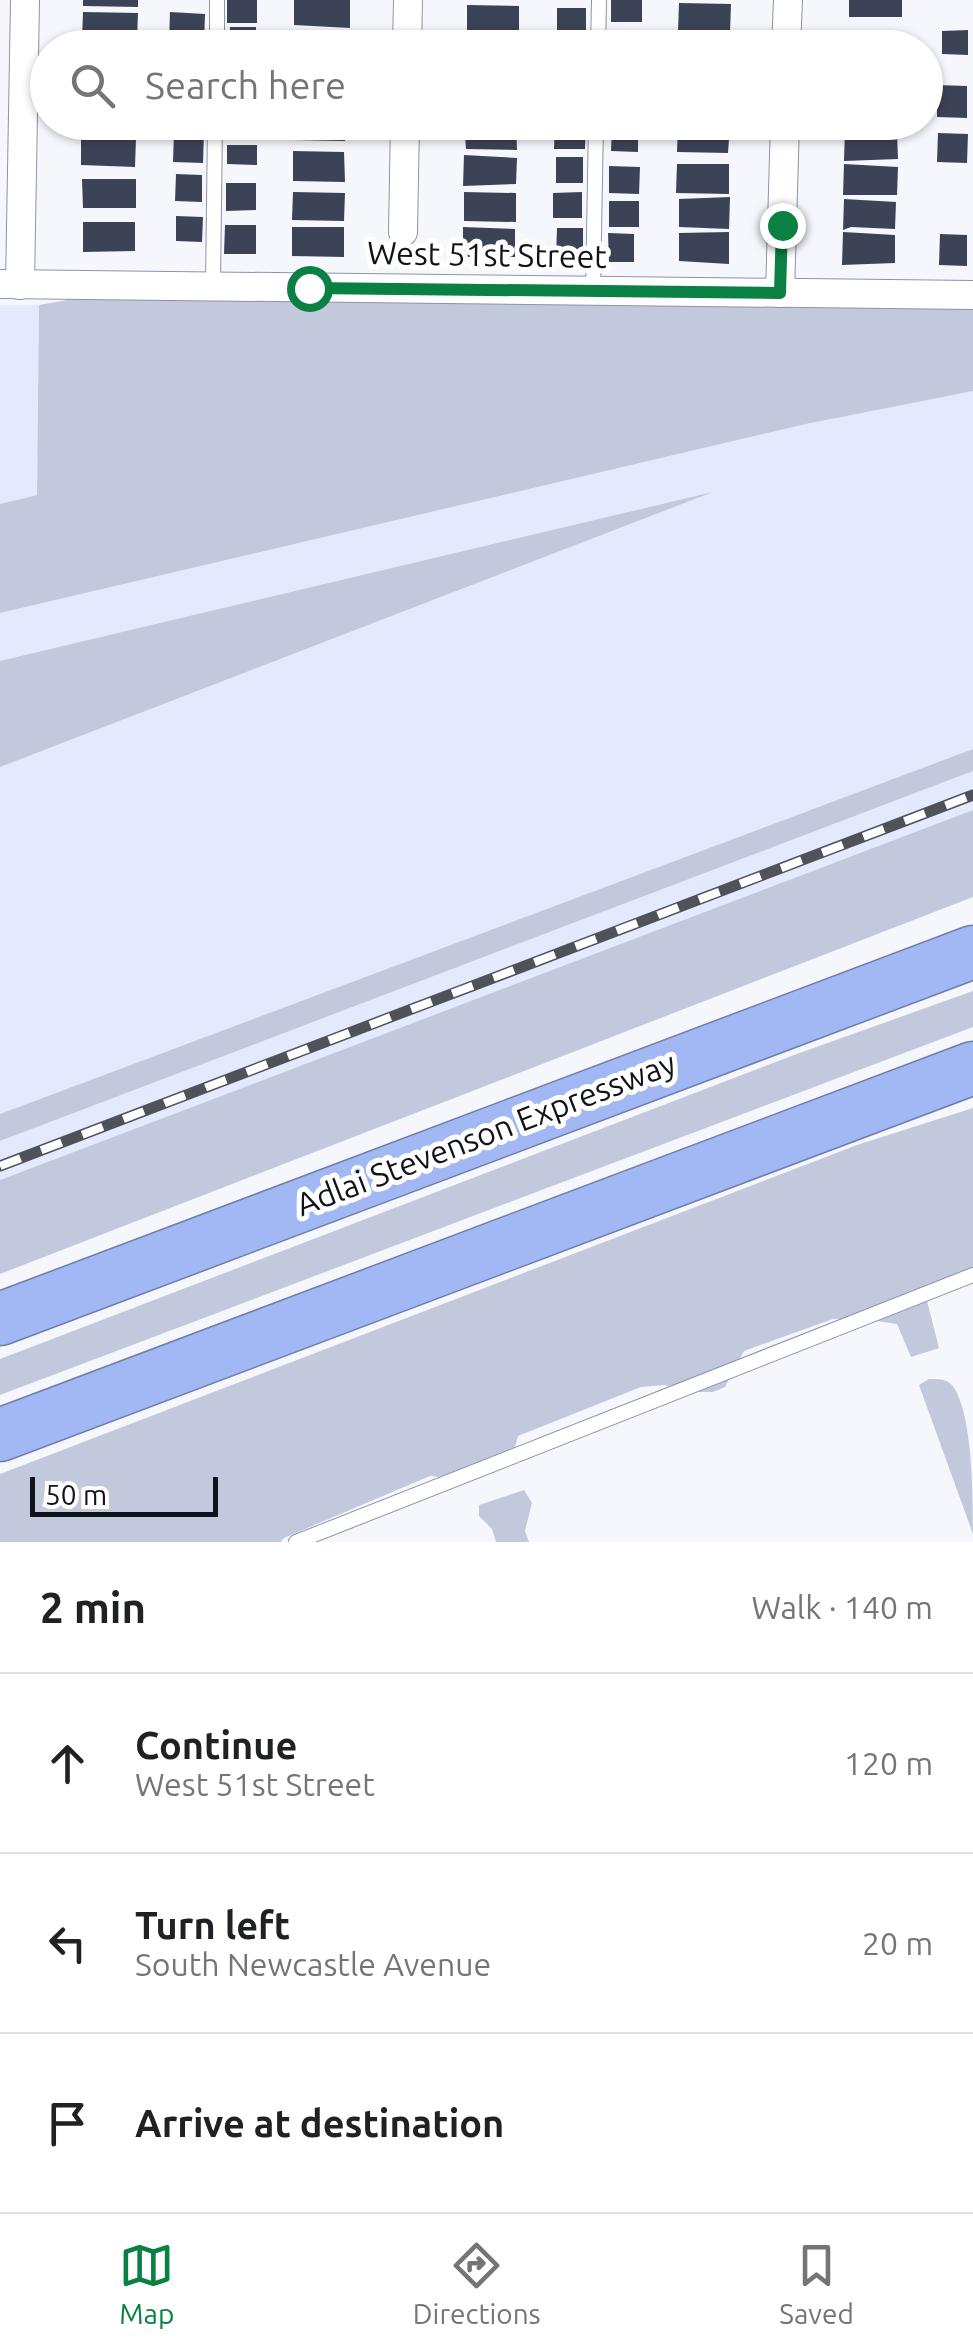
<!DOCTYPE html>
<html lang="en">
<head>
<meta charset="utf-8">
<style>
	:root { --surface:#fff; --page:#f2f2f2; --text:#202124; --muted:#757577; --line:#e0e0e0; --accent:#0b8043 }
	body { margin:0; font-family:Ubuntu,sans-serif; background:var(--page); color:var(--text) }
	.scale { position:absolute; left:30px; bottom:25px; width:188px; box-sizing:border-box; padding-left:10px; border:5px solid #11131b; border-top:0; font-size:28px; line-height:35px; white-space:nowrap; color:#11131b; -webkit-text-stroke:8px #fff; paint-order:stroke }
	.stop { position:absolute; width:30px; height:30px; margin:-22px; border:8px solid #0b8043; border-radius:50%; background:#fff }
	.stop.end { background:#0b8043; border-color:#fff; box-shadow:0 2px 10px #0008 }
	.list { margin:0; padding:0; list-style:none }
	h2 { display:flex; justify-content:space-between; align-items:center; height:130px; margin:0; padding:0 40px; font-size:42px }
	h2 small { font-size:32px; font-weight:400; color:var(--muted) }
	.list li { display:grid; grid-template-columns:65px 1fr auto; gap:30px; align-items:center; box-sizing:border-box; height:180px; padding:0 40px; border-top:2px solid var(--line) }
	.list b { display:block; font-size:38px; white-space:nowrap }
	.list p { margin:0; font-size:32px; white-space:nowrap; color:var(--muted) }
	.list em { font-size:32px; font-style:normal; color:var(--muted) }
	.icon { flex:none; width:55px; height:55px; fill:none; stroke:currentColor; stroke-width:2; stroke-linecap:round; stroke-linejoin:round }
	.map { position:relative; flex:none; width:973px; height:1542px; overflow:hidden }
	.search { position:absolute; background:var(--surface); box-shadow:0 2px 8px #0004; left:30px; right:30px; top:30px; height:110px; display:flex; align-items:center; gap:25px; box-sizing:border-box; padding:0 35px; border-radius:55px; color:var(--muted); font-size:38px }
	.sheet { height:670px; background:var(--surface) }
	nav { display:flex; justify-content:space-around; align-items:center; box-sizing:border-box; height:140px; border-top:2px solid var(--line); background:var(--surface); font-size:28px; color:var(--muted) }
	nav a { display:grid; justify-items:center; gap:5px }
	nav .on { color:var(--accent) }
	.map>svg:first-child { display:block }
	.built { fill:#e3eafd }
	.green { fill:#c2c9dc }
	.building { fill:#3c4356 }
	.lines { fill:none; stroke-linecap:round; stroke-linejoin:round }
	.lane-casing { stroke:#8c94aa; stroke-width:16 }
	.street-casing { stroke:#8c94aa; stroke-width:30 }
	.highway-casing { stroke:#6f7ea9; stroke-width:55 }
	.lane { stroke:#fff; stroke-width:14 }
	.street { stroke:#fff; stroke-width:28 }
	.highway { stroke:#a2b8f5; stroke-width:52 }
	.rail-casing { stroke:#505259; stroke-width:11 }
	.rail { stroke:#fff; stroke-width:8; stroke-dasharray:22; stroke-linecap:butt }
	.route { stroke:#0b8043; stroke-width:12 }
	.labels { text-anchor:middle; stroke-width:10; stroke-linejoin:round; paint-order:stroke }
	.street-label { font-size:32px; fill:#11131b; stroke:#fff }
</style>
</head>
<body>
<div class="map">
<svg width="973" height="1542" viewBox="0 0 973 1542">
	<rect width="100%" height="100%" fill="#f5f7fc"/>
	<!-- built -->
	<g class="built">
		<path d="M0 305H39L37 495 0 504Z"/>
		<path d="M973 391V749L0 1114V613L806 424Z"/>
		<path d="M973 771V810L0 1180V1141Z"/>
	</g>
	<!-- green -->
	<g class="green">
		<path d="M84 297 973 305V391L806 424 0 613V504L37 495 39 305Z"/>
		<path d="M713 492 0 767V661Z"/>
		<path d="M973 749V771L0 1141V1114Z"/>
		<path d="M973 810V897L0 1274V1180Z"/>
		<path d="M973 991V1027L0 1395V1359L794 1055Z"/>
		<path d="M973 1108V1269L924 1289 939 1348 911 1357 897 1324 870 1320 833 1319 744 1351 725 1387 713 1392H690L665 1385 641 1387 518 1436 510 1465 475 1480 430 1476 284 1538 281 1542H0V1474L857 1145Z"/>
		<path d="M929 1379C937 1379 945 1378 952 1385 973 1412 973 1496 973 1534L919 1385Z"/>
		<path d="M524 1490 532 1503 525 1531 529 1542H496L492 1529 479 1516V1505Z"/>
	</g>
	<!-- building -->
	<g class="building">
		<path d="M83 0H138V7L83 6Z"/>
		<rect x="227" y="0" width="30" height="23"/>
		<path d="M294 0H350V28L294 25Z"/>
		<rect x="611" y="0" width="31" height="22"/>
		<rect x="849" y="0" width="53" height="17"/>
		<path d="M679 3 731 4 730 33 678 32Z"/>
		<path d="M467 5 519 6V34L467 33Z"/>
		<path d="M557 8H586V34L557 35Z"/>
		<path d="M83 12 138 13 137 40H82Z"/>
		<path d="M170 12 205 14 204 44 169 42Z"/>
		<path d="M230 27H256V48H229Z"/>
		<path d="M968 30V55L942 54V31Z"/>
		<path d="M294 31H349L348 48H294Z"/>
		<path d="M609 38 639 39V48H609Z"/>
		<rect x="465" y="41" width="54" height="7"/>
		<path d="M937 85 967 86V118L937 117Z"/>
		<path d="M294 122H346L345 141 293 140Z"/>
		<path d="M464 122H516L517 150 466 149Z"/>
		<path d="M555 122H586L585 149H554Z"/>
		<path d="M678 123 730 124 728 153 677 152Z"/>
		<path d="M612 125 638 126V152L611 151Z"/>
		<path d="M845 128 897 132 898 159 844 161Z"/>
		<path d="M174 131 204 132 203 163 173 162Z"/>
		<path d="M938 133 968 134 967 163 937 162Z"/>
		<path d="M81 137 136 138 135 167 81 165Z"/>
		<path d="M227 145H257V165L227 164Z"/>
		<path d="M293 151 344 152 345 182 293 181Z"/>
		<path d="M464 155 517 158 516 184 463 186Z"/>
		<rect x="556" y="157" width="27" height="26"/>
		<path d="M677 164H729V194L676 193Z"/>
		<path d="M844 164 898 167 897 195H843Z"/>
		<path d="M609 166 640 167 639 194 609 193Z"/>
		<path d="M176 174 202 175V202L175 201Z"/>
		<path d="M82 179H136V208H83Z"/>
		<path d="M226 183H256V210L226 211Z"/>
		<path d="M293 192 345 193 344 221 292 220Z"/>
		<path d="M464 192 516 193V222L464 221Z"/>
		<path d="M582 192V218H553V193Z"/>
		<path d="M730 197 729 229 679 227V199Z"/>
		<path d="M844 199 896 202 895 229 851 227 843 230Z"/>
		<rect x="609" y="201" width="30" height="26"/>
		<path d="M176 216 203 217 202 242 176 241Z"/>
		<path d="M83 222H135V251L83 252Z"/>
		<path d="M225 225H256V254H224Z"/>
		<path d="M292 227H344V257L292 256Z"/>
		<path d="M463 227 515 229V257H463Z"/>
		<path d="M557 228H583V258L556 257Z"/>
		<path d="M729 232V264L679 261V233Z"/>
		<path d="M843 232 895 235V263L842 265Z"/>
		<path d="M608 233 634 234V262H609Z"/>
		<path d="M940 234 967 235V266L939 265Z"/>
	</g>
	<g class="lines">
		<!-- lane casing -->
		<g class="lane-casing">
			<g id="lane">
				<path d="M217 48V0"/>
				<path d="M598 48 599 0"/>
				<path d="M213 287 215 122"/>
				<path d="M593 291 596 122"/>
				<path d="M296 1542 973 1275"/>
			</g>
		</g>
		<!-- street casing -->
		<g class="street-casing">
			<g id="street">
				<path d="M407 48 408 0"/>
				<path d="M786 48 788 0"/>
				<path d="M403 232 405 122"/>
				<path d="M0 284 973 295"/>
				<path d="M20 285 25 0"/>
				<path d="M780 293 785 122"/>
			</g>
		</g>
		<!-- highway casing -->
		<g class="highway-casing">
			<g id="highway">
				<path d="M0 1319 973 952"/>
				<path d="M0 1435 973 1068"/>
			</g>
		</g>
		<!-- lane -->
		<use href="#lane" class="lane"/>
		<!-- street -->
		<use href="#street" class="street"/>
		<!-- highway -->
		<use href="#highway" class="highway"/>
		<!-- rail casing -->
		<g class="rail-casing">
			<path id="rail" d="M0 1166 973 795"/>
		</g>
		<!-- rail -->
		<use href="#rail" class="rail"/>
	</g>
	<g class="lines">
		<!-- route -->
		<path class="route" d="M309 288 780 293 782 225"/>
	</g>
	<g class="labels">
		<!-- street labels -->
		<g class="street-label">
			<text transform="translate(487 255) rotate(1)" y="11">West 51st Street</text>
			<text transform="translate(486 1134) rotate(-21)" y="11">Adlai Stevenson Expressway</text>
		</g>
	</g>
</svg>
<div class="scale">50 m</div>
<div class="stop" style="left:309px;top:288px"></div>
<div class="stop end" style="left:782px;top:225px"></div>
<div class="search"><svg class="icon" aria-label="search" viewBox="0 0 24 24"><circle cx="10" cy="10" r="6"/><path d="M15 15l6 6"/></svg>Search here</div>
</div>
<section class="sheet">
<h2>2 min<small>Walk · 140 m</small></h2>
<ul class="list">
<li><svg class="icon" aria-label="ahead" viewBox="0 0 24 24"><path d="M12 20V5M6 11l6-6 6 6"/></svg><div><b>Continue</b><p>West 51st Street</p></div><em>120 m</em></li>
<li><svg class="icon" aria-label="left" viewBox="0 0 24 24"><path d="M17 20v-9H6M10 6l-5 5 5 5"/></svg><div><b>Turn left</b><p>South Newcastle Avenue</p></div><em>20 m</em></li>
<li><svg class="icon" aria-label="arrive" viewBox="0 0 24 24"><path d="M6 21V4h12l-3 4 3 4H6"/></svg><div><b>Arrive at destination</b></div></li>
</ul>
</section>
<nav>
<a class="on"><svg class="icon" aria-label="map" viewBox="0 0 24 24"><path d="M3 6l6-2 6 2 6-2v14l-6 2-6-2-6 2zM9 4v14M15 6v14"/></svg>Map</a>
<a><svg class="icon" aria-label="directions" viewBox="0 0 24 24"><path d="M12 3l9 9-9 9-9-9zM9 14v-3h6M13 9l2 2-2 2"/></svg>Directions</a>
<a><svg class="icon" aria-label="saved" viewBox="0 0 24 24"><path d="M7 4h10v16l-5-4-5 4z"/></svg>Saved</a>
</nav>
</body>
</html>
